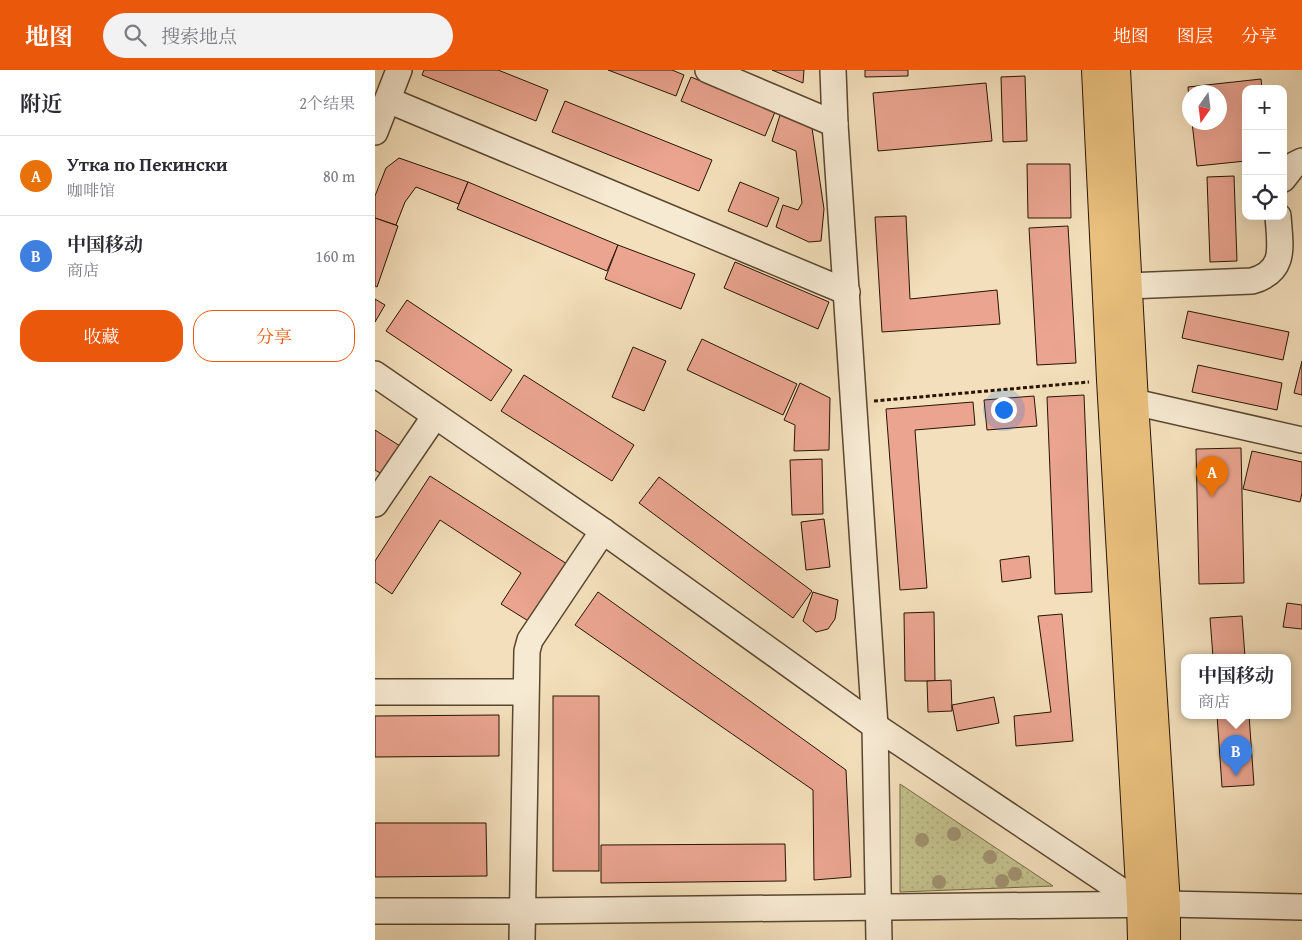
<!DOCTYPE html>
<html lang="zh">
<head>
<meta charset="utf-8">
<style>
	:root { --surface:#fff; --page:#f2f2f3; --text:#2b2b33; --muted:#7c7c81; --line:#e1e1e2; --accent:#ea580c }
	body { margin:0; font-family:"Gentium Book Plus","Noto Serif SC",serif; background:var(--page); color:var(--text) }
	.controls { position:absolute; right:15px; top:15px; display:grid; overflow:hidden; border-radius:10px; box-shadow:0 5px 20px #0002 }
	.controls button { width:45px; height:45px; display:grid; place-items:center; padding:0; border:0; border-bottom:1px solid var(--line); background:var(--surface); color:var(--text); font:25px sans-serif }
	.compass { position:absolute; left:807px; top:15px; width:45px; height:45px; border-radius:50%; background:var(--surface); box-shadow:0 5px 20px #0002; rotate:194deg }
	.you { position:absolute; left:628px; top:339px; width:18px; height:18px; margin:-12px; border:4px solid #fff; border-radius:50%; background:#1a73e8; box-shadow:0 0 0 8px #1a73e833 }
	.badge { display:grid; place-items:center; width:32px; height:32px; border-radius:50%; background:var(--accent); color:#fff; font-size:16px; font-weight:700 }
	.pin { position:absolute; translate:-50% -41px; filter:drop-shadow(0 1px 2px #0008) }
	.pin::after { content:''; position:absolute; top:26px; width:18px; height:15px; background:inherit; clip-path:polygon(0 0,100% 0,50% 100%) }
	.popup { position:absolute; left:806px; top:584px; width:110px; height:65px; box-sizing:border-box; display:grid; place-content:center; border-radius:10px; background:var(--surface); filter:drop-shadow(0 1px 4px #0005); font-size:16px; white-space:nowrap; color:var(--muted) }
	.popup b { font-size:19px; color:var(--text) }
	.popup::after { content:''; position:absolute; left:50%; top:100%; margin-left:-10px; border:10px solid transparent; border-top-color:var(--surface) }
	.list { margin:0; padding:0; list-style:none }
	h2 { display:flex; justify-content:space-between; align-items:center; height:65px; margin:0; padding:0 20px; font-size:21px }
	h2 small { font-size:16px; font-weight:400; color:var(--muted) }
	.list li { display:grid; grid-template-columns:32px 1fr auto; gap:15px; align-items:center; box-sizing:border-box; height:80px; padding:0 20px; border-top:1px solid var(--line) }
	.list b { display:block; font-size:19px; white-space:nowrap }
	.list p { margin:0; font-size:16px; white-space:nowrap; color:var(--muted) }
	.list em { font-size:16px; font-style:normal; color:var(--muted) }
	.actions { display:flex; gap:10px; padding:15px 20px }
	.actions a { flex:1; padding:11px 0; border:1px solid var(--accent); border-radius:20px; text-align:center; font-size:18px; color:var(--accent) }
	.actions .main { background:var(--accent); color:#fff }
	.icon { flex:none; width:28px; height:28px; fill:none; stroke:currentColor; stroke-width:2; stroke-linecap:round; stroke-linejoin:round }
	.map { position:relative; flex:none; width:927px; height:870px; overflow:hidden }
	header { display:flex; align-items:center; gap:30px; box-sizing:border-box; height:70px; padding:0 25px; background:var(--accent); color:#fff }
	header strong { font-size:24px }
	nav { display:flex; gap:28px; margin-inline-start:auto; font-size:18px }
	.search { width:350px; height:45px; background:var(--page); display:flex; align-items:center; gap:12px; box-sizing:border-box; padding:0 18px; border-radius:28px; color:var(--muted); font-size:19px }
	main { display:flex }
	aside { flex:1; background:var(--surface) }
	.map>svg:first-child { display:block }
	.green { fill:url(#green-dots); stroke:#746a46 }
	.building { fill:#eaa490; stroke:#271400 }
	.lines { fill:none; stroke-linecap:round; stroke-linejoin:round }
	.minor-casing { stroke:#5a472f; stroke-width:28 }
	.highway-casing { stroke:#271400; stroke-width:30 }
	.path { stroke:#271400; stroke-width:3; stroke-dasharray:4 2.5; stroke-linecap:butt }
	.minor { stroke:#f7ead3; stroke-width:25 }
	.highway { stroke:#eac07e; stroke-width:28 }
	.tree { fill:#a0906f }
</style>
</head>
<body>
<header>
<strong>地图</strong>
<div class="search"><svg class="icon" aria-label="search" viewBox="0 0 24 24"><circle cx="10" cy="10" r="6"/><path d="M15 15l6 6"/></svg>搜索地点</div>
<nav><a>地图</a><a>图层</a><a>分享</a></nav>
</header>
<main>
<aside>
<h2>附近<small>2个结果</small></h2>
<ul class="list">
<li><span class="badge" style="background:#e8710a">A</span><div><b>Утка по Пекински</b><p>咖啡馆</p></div><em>80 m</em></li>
<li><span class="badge" style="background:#3f7fe0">B</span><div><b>中国移动</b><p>商店</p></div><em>160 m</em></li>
</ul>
<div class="actions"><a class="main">收藏</a><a>分享</a></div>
</aside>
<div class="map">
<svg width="927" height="870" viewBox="0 0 927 870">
	<defs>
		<pattern id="green-dots" width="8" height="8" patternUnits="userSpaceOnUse" patternTransform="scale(1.25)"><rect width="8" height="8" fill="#c2c08c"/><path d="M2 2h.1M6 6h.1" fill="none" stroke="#a7a477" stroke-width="1.8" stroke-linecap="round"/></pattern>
	</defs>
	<rect width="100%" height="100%" fill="#f3dfbb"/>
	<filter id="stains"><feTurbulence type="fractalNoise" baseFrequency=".004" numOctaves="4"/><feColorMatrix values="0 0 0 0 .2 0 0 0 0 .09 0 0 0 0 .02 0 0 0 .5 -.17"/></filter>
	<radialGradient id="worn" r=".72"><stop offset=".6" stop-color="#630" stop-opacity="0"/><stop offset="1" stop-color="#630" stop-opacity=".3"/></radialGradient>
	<!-- green -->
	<path class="green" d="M525 714 678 816 525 822Z"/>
	<!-- building -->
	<g class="building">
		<path d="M49 0H123L173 20 161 51 47 5Z"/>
		<path d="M233 0H297L309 5 301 26Z"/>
		<path d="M397 0H429L428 13Z"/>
		<path d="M490 0H533V6L490 7Z"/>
		<path d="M650 6 652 71 628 72 626 7Z"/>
		<path d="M316 7 400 42 390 66 306 31Z"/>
		<path d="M886 9 887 19H871V91L822 96 817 52H844V22H814V31L813 17Z"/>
		<path d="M611 13 617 71 503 81 498 23Z"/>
		<path d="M190 31 337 90 324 121 177 62Z"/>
		<path d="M405 45 437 58 449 139 446 171 434 172 401 157 408 135 423 140 427 133 421 81 397 71Z"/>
		<path d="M24 88 93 112 84 134 41 117 30 132 21 155 0 148V126L11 98Z"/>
		<path d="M652 94H695L696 148H653Z"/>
		<path d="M859 106 862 191 835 192 832 107Z"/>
		<path d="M93 112 243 175 232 201 82 139Z"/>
		<path d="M365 112 404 128 392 157 353 141Z"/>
		<path d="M531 146 535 229 622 220 625 254 507 262 500 147Z"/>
		<path d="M0 148 23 156 2 217 0 216Z"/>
		<path d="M693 156 701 293 662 295 654 158Z"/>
		<path d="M243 175 320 204 306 239 230 209Z"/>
		<path d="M360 192 454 232 443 259 349 218Z"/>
		<path d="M0 229 10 235 0 252Z"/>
		<path d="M32 230 137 300 116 331 11 261Z"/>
		<path d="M813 241 914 262 908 290 807 268Z"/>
		<path d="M327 269 422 314 408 345 312 300Z"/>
		<path d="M258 277 291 291 269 341 237 327Z"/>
		<path d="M927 291V325L919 323Z"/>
		<path d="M823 295 907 313 902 340 817 322Z"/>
		<path d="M149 305 259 375 237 411 126 341Z"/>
		<path d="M425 313 455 328 454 380 419 381 420 355 409 350Z"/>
		<path d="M709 325 717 522 680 524 672 327Z"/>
		<path d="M659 326 662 356 612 360 609 330Z"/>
		<path d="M598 332 600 355 540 360 552 518 525 520 511 339Z"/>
		<path d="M0 360 25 376 7 404 0 400Z"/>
		<path d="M866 378 869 513 824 514 821 379Z"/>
		<path d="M877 381 927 392V423L925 432 868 419Z"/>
		<path d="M447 389 448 444 417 445 415 390Z"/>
		<path d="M55 406 192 494 155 552 126 534 146 503 65 450 17 524 0 512V491Z"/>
		<path d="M284 407 437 521 418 548 264 433Z"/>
		<path d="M449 449 455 497 431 500 426 452Z"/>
		<path d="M654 486 656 508 627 512 625 490Z"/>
		<path d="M223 522 471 700 476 807 439 810 438 720 200 555Z"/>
		<path d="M438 522 463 530 460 549 453 559 441 562 428 551Z"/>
		<path d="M912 533 927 535V559L908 557Z"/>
		<path d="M559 542 560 611H530L529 543Z"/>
		<path d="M687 544 698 671 641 676 639 646 676 642 663 546Z"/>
		<path d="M867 546 870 587H838L835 548Z"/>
		<path d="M576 610 577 641 553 642 552 611Z"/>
		<rect x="178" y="626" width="46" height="175"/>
		<path d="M619 627 624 653 582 661 577 635Z"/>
		<path d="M124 645V686L0 687V646Z"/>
		<path d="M842 645H874L879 715 847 717Z"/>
		<path d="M0 753H111L112 806 0 807Z"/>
		<path d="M410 774 411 811 226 813V775Z"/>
	</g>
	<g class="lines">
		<!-- minor casing -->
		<g class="minor-casing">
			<g id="minor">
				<path d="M333 0 460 54"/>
				<path d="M458 0 460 54 500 656 504 870"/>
				<path d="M13 30 472 222"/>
				<path d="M0 62 24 0"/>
				<path d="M908 109 919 95 927 91"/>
				<path d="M752 216 877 211C912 201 905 176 903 146"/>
				<path d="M0 304 228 461 500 656 766 834"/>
				<path d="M739 334 759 332 927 370"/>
				<path d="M0 434 60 346"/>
				<path d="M0 622H150"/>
				<path d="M0 841H146L791 834 927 837"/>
				<path d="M147 870 152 581 155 570 228 461"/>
			</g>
		</g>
		<!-- highway casing -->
		<g class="highway-casing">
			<g id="highway">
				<path d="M721 0 736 310 766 834 767 870"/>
				<path d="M741 0 759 332 791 834V870"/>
			</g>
		</g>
		<!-- path -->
		<path class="path" d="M499 331 714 312"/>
		<!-- minor -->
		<use href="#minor" class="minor"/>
		<!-- highway -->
		<use href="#highway" class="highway"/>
	</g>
	<!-- trees -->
	<g class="tree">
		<circle cx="579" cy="764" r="7"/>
		<circle cx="547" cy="770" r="7"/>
		<circle cx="615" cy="787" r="7"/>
		<circle cx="640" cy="804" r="7"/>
		<circle cx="627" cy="811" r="7"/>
		<circle cx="564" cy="812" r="7"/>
	</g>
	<rect width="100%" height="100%" filter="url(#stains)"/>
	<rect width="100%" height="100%" fill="url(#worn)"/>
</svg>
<div class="controls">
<button>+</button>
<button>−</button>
<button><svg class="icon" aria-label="locate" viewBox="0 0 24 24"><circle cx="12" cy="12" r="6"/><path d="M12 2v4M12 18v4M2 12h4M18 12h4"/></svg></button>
</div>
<svg class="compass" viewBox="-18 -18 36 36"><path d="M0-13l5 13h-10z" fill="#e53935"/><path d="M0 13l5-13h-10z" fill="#7c7c81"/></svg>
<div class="you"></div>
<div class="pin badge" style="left:837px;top:427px;background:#e8710a">A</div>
<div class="pin badge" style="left:861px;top:706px;background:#3f7fe0">B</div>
<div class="popup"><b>中国移动</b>商店</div>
</div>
</main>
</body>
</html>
